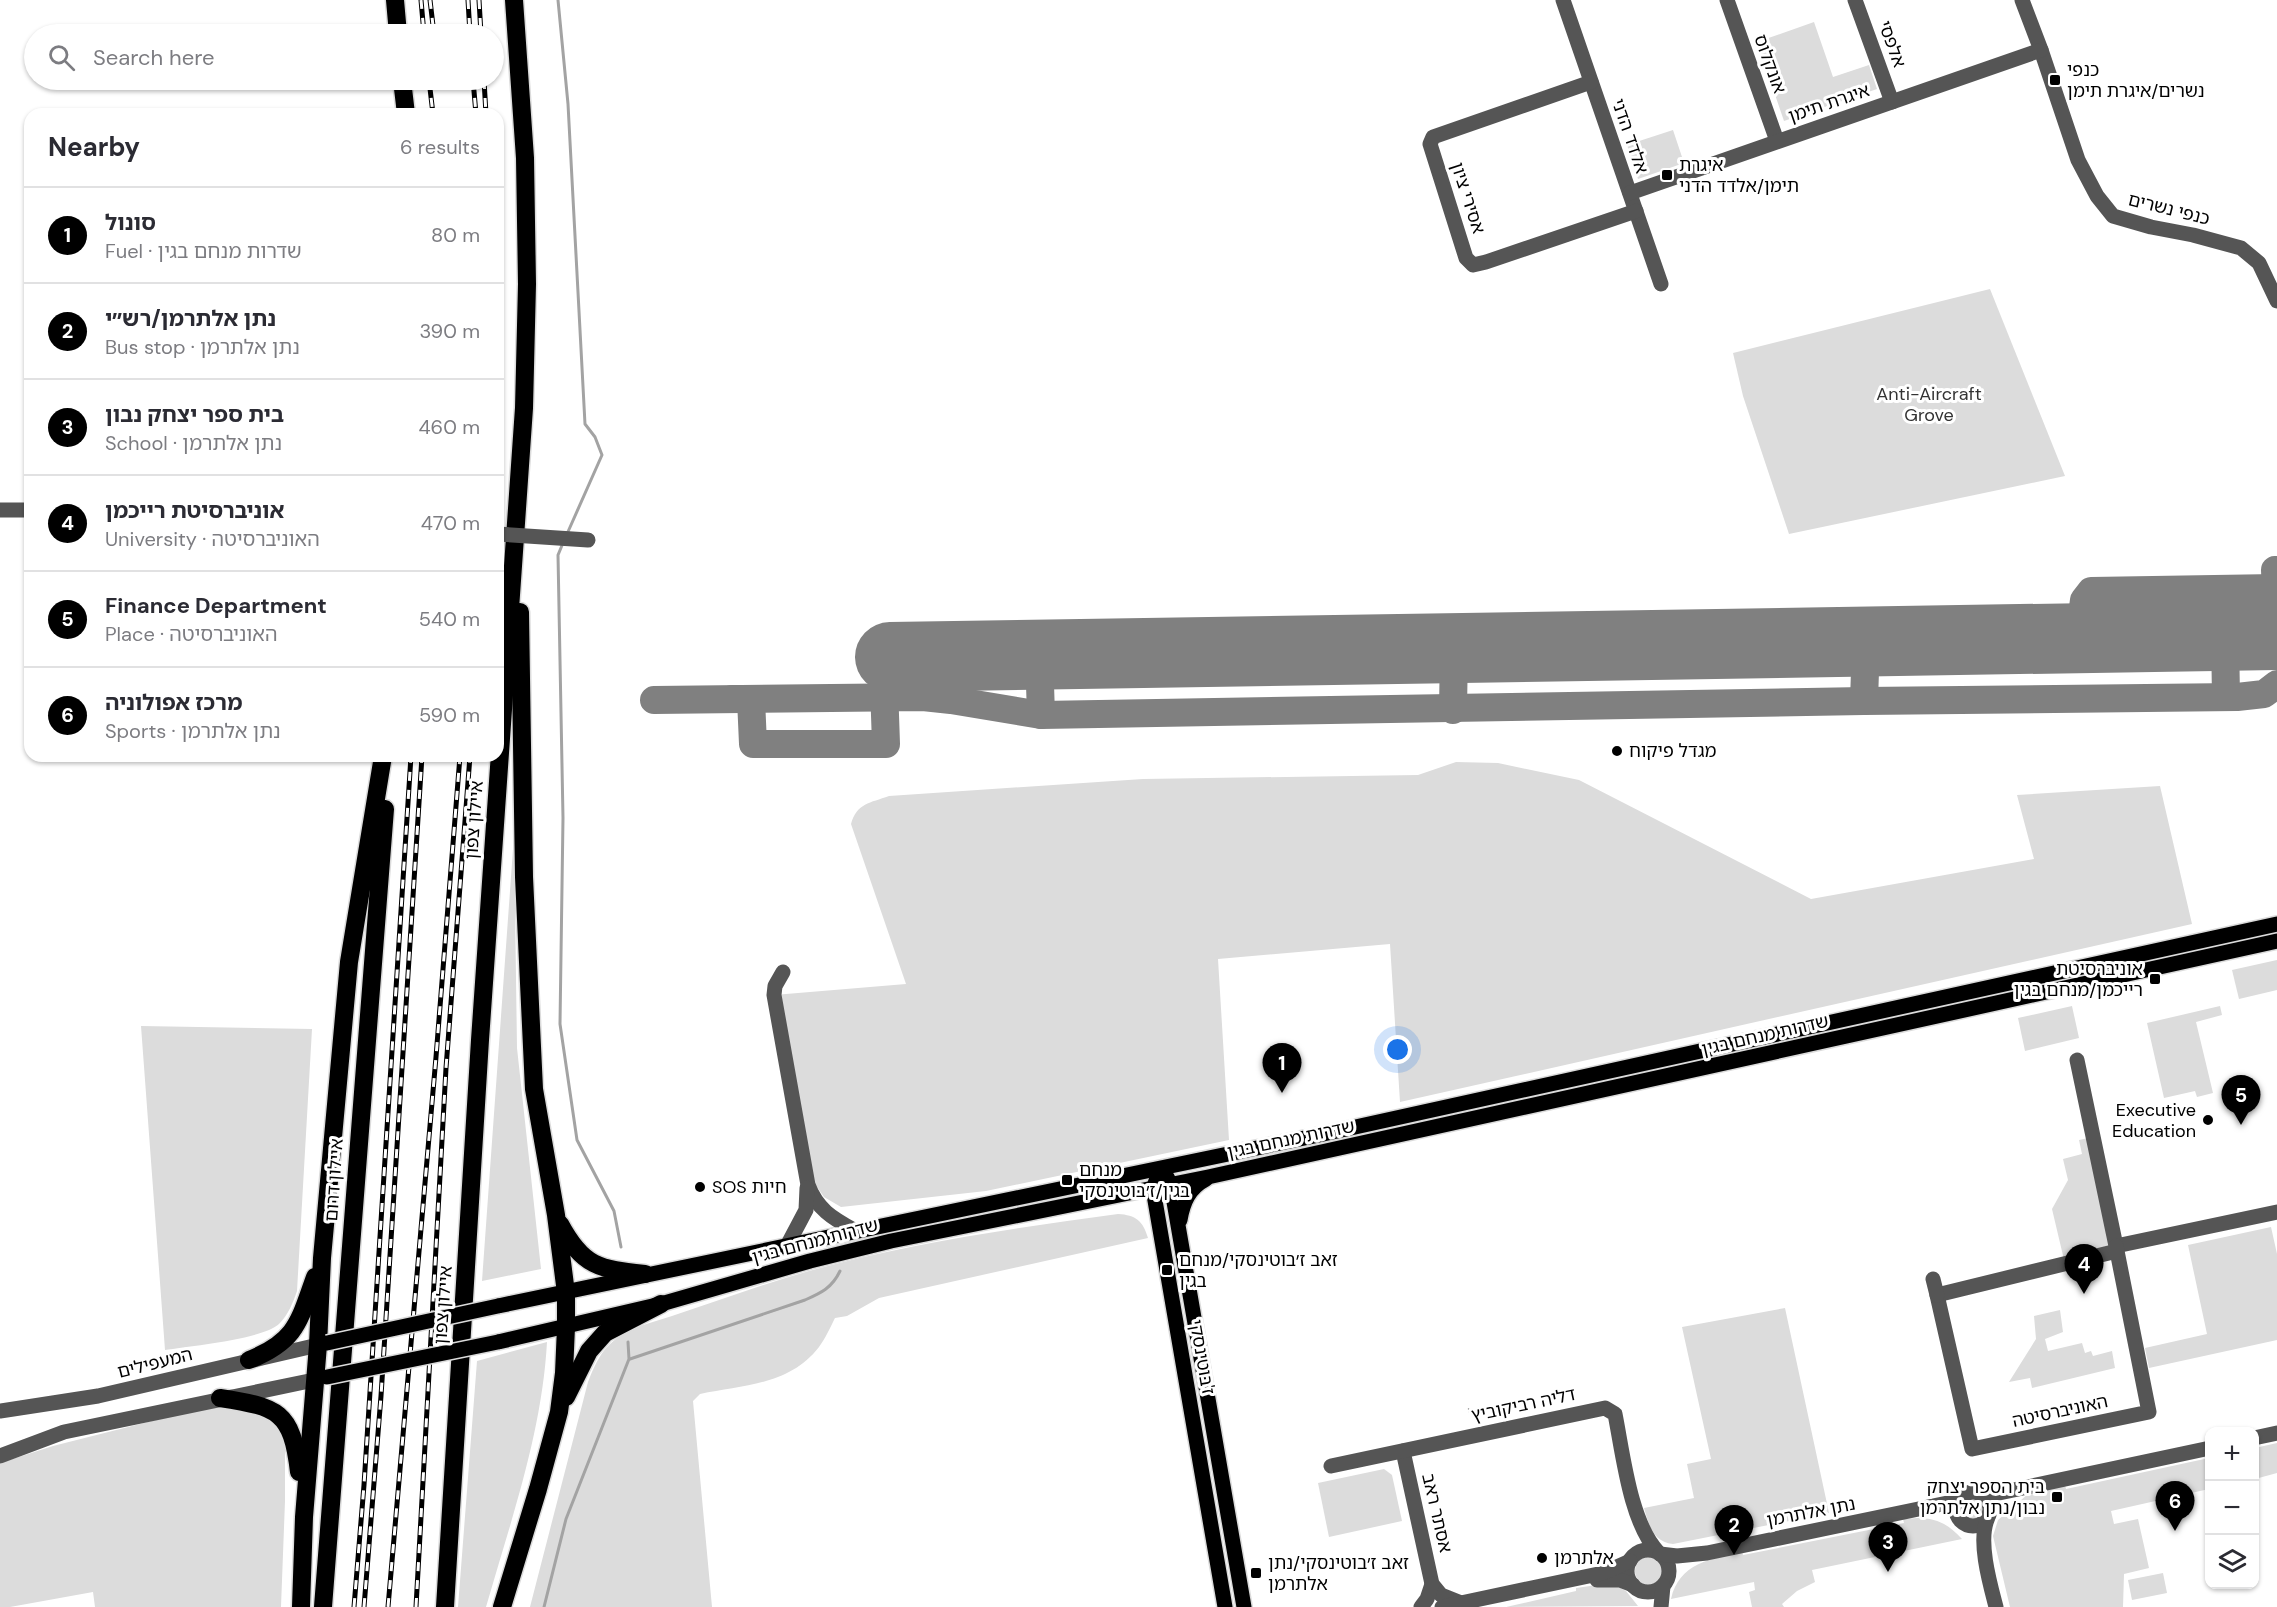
<!DOCTYPE html>
<html lang="en">
<head>
<meta charset="utf-8">
<style>
	:root { --surface:#fff; --page:#f7f7f7; --text:#2b2b33; --muted:#7c7c81; --line:#e1e1e2; --accent:#000 }
	body { margin:0; font-family:"DM Sans","Noto Sans Hebrew",sans-serif; background:var(--page); color:var(--text) }
	.controls { position:absolute; right:18px; bottom:18px; display:grid; overflow:hidden; border-radius:12px; box-shadow:0 2px 4px #0004 }
	.controls button { width:54px; height:54px; display:grid; place-items:center; padding:0; border:0; border-bottom:2px solid var(--line); background:var(--surface); color:var(--text); font:30px sans-serif }
	.you { position:absolute; left:1398px; top:1050px; width:21px; height:21px; margin:-15px; border:4px solid #fff; border-radius:50%; background:#1a73e8; box-shadow:0 0 0 9px #1a73e833 }
	.badge { display:grid; place-items:center; width:39px; height:39px; border-radius:50%; background:var(--accent); color:#fff; font-size:20px; font-weight:700 }
	.pin { position:absolute; translate:-50% -50px; filter:drop-shadow(0 2px 3px #0008) }
	.pin::after { content:''; position:absolute; top:32px; width:21px; height:18px; background:inherit; clip-path:polygon(0 0,100% 0,50% 100%) }
	.list { margin:0; padding:0; list-style:none }
	h2 { display:flex; justify-content:space-between; align-items:center; height:78px; margin:0; padding:0 24px; font-size:26px }
	h2 small { font-size:20px; font-weight:400; color:var(--muted) }
	.list li { display:grid; grid-template-columns:39px 1fr auto; gap:18px; align-items:center; box-sizing:border-box; height:96px; padding:0 24px; border-top:2px solid var(--line) }
	.list b { display:block; font-size:22px; white-space:nowrap }
	.list p { margin:0; font-size:20px; white-space:nowrap; color:var(--muted) }
	.list em { font-size:20px; font-style:normal; color:var(--muted) }
	.icon { flex:none; width:33px; height:33px; fill:none; stroke:currentColor; stroke-width:2; stroke-linecap:round; stroke-linejoin:round }
	.map { position:relative; flex:none; width:2277px; height:1607px; overflow:hidden }
	.search { position:absolute; background:var(--surface); box-shadow:0 2px 4px #0004; left:24px; top:24px; width:480px; height:66px; display:flex; align-items:center; gap:15px; box-sizing:border-box; padding:0 21px; border-radius:33px; color:var(--muted); font-size:22px }
	.panel { position:absolute; background:var(--surface); box-shadow:0 2px 4px #0004; left:24px; top:108px; width:480px; height:654px; border-radius:18px }
	.map>svg:first-child { display:block }
	.green { fill:#dcdcdc }
	.lines { fill:none; stroke-linecap:round; stroke-linejoin:round }
	.stream { stroke:#a3a3a3; stroke-width:3 }
	.taxiway { stroke:#808080; stroke-width:28 }
	.runway { stroke:#808080; stroke-width:70 }
	.major-casing { stroke:#dbdbdb; stroke-width:18 }
	.highway-casing { stroke:#dbdbdb; stroke-width:21 }
	.minor { stroke:#555; stroke-width:15 }
	.major { stroke:#000; stroke-width:15 }
	.highway { stroke:#000; stroke-width:18 }
	.rail-casing { stroke:#000; stroke-width:5 }
	.rail { stroke:#fff; stroke-width:3; stroke-dasharray:9; stroke-linecap:butt }
	.major-bridge-casing { stroke:#dbdbdb; stroke-width:18; stroke-linecap:butt }
	.minor-bridge { stroke:#555; stroke-width:15 }
	.major-bridge { stroke:#000; stroke-width:15 }
	.poi-dot { fill:#000; stroke:#fff; stroke-width:2 }
	.labels { text-anchor:middle; stroke-width:6; stroke-linejoin:round; paint-order:stroke }
	.street-label { font-size:18px; fill:#000; stroke:#fff }
	.poi-label { font-size:18px; fill:#000; stroke:#fff; text-anchor:start }
	.park-label { font-size:18px; fill:#333; stroke:#fff }
</style>
</head>
<body>
<div class="map">
<svg width="2277" height="1607" viewBox="0 0 2277 1607">
	<rect width="100%" height="100%" fill="#fff"/>
	<!-- green -->
	<g class="green">
		<path d="M1814 22 1833 77 1869 65 1877 89 1784 121 1757 42Z"/>
		<path d="M1673 130 1684 163 1638 179 1627 145Z"/>
		<path d="M1990 289 2065 476 1789 534 1743 396 1733 353Z"/>
		<path d="M1456 762 1498 763 1579 780 1811 899 2034 859 2017 795 2160 786 2192 924 1400 1102 1390 944 1218 959 1229 1140 986 1191 841 1207 824 1197 813 1181 774 995 906 984 851 824C857 803 870 803 889 796L1143 779 1418 775Z"/>
		<path d="M514 835 517 1048 541 1269 482 1281Z"/>
		<path d="M2277 960V990L2239 999 2232 970Z"/>
		<path d="M2072 1006 2079 1038 2025 1051 2018 1018Z"/>
		<path d="M2220 1006 2222 1015 2196 1022 2213 1093 2197 1097 2195 1091 2164 1098 2147 1023Z"/>
		<path d="M141 1026 312 1029 297 1291C293 1303 288 1315 279 1324 263 1339 190 1346 165 1350Z"/>
		<path d="M2093 1137 2117 1251 2065 1264 2052 1209 2068 1180 2063 1159 2082 1154 2079 1140Z"/>
		<path d="M1118 1214C1136 1215 1143 1221 1148 1238L879 1298 847 1316 835 1318C830 1328 825 1339 819 1347 790 1385 743 1385 700 1394L693 1401 712 1607H530L588 1382C600 1351 609 1339 640 1326 697 1309 752 1287 809 1271 910 1243 1015 1228 1118 1214Z"/>
		<path d="M2271 1227 2277 1254V1340L2149 1368 2145 1348 2207 1334 2188 1245Z"/>
		<path d="M1785 1308 1829 1513 1673 1544C1653 1542 1649 1525 1644 1508L1694 1498 1687 1464 1711 1459 1682 1327Z"/>
		<path d="M2060 1310 2063 1332 2045 1339 2048 1351 2082 1343 2085 1353 2091 1351 2093 1356 2112 1351 2115 1368 2032 1388 2030 1378 2009 1382 2036 1339 2034 1316Z"/>
		<path d="M547 1342C542 1433 511 1520 486 1607H458L477 1361Z"/>
		<path d="M219 1404 244 1406 271 1419 285 1437V1501L281 1607H95L93 1592 10 1607H0V1463L53 1446Z"/>
		<path d="M2277 1443V1473L2255 1479V1448Z"/>
		<path d="M2209 1458V1489L2111 1511 2114 1524 2138 1519 2149 1568 2124 1574 2123 1607H2010L1993 1536 1998 1520 2028 1494 2065 1485 2066 1489Z"/>
		<path d="M1384 1469 1392 1475 1402 1521 1329 1537 1318 1483Z"/>
		<circle cx="1973" cy="1508" r="12"/>
		<path d="M1917 1518C1937 1518 1948 1524 1962 1539L1812 1570 1815 1582 1797 1591 1782 1604 1784 1607H1752L1749 1592 1755 1590 1754 1582 1671 1599C1679 1563 1711 1559 1742 1551L1743 1555 1904 1523 1903 1519Z"/>
		<circle cx="1649" cy="1571" r="14"/>
		<path d="M2163 1573 2167 1593 2132 1600 2128 1580Z"/>
		<path d="M1611 1583 1626 1591 1638 1606 1506 1607 1576 1591V1588Z"/>
	</g>
	<g class="lines">
		<!-- stream -->
		<g class="stream">
			<path d="M558 0 568 104 585 424 595 437 602 455 567 534"/>
			<path d="M563 543 558 555 563 818 560 1024 577 1140 614 1211 621 1247"/>
			<path d="M630 1359 805 1300C821 1293 832 1288 840 1271"/>
			<path d="M544 1607 566 1519 629 1359 628 1342"/>
		</g>
		<!-- taxiway -->
		<g class="taxiway">
			<path d="M2275 570 2277 617"/>
			<path d="M2225 636 2226 697"/>
			<path d="M2079 638 2084 600 2091 591 2276 588"/>
			<path d="M1039 654 1041 715"/>
			<path d="M732 699H751L753 744H886L884 686 890 657"/>
			<path d="M654 700 923 697 951 700 1041 715 1864 701 2237 697 2264 694 2277 684"/>
			<path d="M1864 701 1866 641"/>
			<path d="M1453 710 1454 648"/>
		</g>
		<!-- runway -->
		<path class="runway" d="M890 657 2277 635"/>
		<!-- major casing -->
		<g class="major-casing">
			<g id="major">
				<path d="M1167 1177 1171 1185 1174 1202 1244 1607"/>
				<path d="M1156 1181 1153 1189 1225 1607"/>
				<path d="M1180 1220C1183 1202 1189 1188 1206 1179"/>
				<path d="M498 1306 1319 1135 2277 924"/>
				<path d="M498 1342 661 1304 810 1261 891 1241 1208 1177 2277 941"/>
			</g>
		</g>
		<!-- highway casing -->
		<g class="highway-casing">
			<g id="highway">
				<path d="M395 0 398 34"/>
				<path d="M402 80 406 114"/>
				<path d="M560 1224C583 1267 599 1269 645 1274"/>
				<path d="M249 1360C297 1341 299 1321 315 1277"/>
				<path d="M566 1397 589 1351 605 1333 661 1304"/>
				<path d="M220 1398C278 1407 292 1411 299 1472"/>
				<path d="M301 1607 304 1517 318 1345 322 1258 349 962 383 756"/>
				<path d="M323 1607 385 809"/>
				<path d="M445 1607 480 1040 524 408 527 284 525 158 514 0"/>
				<path d="M502 1607 538 1489 559 1412 564 1373 566 1327V1293L556 1215 534 1089 524 877 520 612"/>
			</g>
		</g>
		<!-- minor -->
		<g class="minor">
			<path d="M1563 0 1661 284"/>
			<path d="M1727 0 1777 141"/>
			<path d="M1855 0 1892 102"/>
			<path d="M2022 0 2041 50 2078 160 2097 196 2113 216 2151 227 2193 235 2241 248 2259 263 2277 301"/>
			<path d="M1591 82 1433 137 1430 144 1466 258 1473 265 1486 262 1636 211"/>
			<path d="M1630 193 2041 50"/>
			<path d="M0 510H30"/>
			<path d="M783 972 775 986 774 995 808 1185C817 1209 832 1218 854 1230"/>
			<path d="M2077 1060 2116 1246 2277 1212"/>
			<path d="M788 1244 806 1210 807 1188"/>
			<path d="M2116 1246 2117 1251 2149 1412 1972 1449 1937 1295 2117 1251"/>
			<path d="M1933 1279 1937 1295"/>
			<path d="M0 1411 98 1396 318 1345"/>
			<path d="M2254 1438 2277 1433"/>
			<path d="M1403 1451 1432 1584 1441 1595 1461 1603"/>
			<path d="M0 1456 64 1432 314 1380"/>
			<path d="M1331 1466 1605 1408 1615 1414C1623 1454 1630 1522 1658 1552"/>
			<circle cx="1973" cy="1509" r="17"/>
			<path d="M1985 1496 2210 1448"/>
			<path d="M1987 1520C1978 1542 1990 1584 1996 1607"/>
			<circle cx="1648" cy="1571" r="21"/>
			<path d="M1660 1554 1677 1556 1707 1553 1957 1501"/>
			<path d="M1597 1580H1620L1633 1585"/>
			<path d="M1421 1607 1427 1599 1432 1584"/>
			<path d="M1442 1607 1603 1573 1630 1561"/>
			<path d="M1661 1607 1663 1586"/>
		</g>
		<!-- major -->
		<use href="#major" class="major"/>
		<!-- highway -->
		<use href="#highway" class="highway"/>
		<!-- rail casing -->
		<g class="rail-casing">
			<g id="rail">
				<path d="M421 0 424 34"/>
				<path d="M430 0 434 34"/>
				<path d="M468 0 470 34"/>
				<path d="M479 0 481 34"/>
				<path d="M429 80 433 114"/>
				<path d="M473 80 476 114"/>
				<path d="M484 80 486 114"/>
				<path d="M354 1607 364 1485 411 756"/>
				<path d="M364 1607 381 1396 422 756"/>
				<path d="M388 1607 436 1057 460 756"/>
				<path d="M416 1607 446 1068 470 756"/>
			</g>
		</g>
		<!-- rail -->
		<use href="#rail" class="rail"/>
		<!-- major-bridge casing -->
		<g class="major-bridge-casing">
			<g id="major-bridge">
				<path d="M327 1343 498 1306"/>
				<path d="M327 1377 498 1342"/>
			</g>
		</g>
		<!-- minor-bridge -->
		<path class="minor-bridge" d="M498 534 588 540"/>
		<!-- major-bridge -->
		<use href="#major-bridge" class="major-bridge"/>
	</g>
	<!-- markers -->
	<g class="poi-dot">
		<rect x="2049" y="74" width="12" height="12" rx="3"/>
		<rect x="1661" y="169" width="12" height="12" rx="3"/>
		<circle cx="1617" cy="751" r="6"/>
		<rect x="2149" y="973" width="12" height="12" rx="3"/>
		<circle cx="2208" cy="1120" r="6"/>
		<rect x="1061" y="1174" width="12" height="12" rx="3"/>
		<circle cx="700" cy="1187" r="6"/>
		<rect x="1161" y="1264" width="12" height="12" rx="3"/>
		<rect x="2051" y="1491" width="12" height="12" rx="3"/>
		<circle cx="1542" cy="1558" r="6"/>
		<rect x="1250" y="1567" width="12" height="12" rx="3"/>
	</g>
	<g class="labels">
		<!-- street labels -->
		<g class="street-label">
			<text transform="translate(1892 44) rotate(70)" y="6">אלפסי</text>
			<text transform="translate(1770 64) rotate(70)" y="6">אונקלוס</text>
			<text transform="translate(1829 103) rotate(-19)" y="6">איגרת תימן</text>
			<text transform="translate(1630 136) rotate(71)" y="6">אלדד הדני</text>
			<text transform="translate(1468 198) rotate(72)" y="6">אסירי ציון</text>
			<text transform="translate(2169 209) rotate(14)" y="6">כנפי נשרים</text>
			<text transform="translate(474 820) rotate(-86)" y="6">איילון צפון</text>
			<text transform="translate(1765 1035) rotate(-13)" y="6">שדרות מנחם בגין</text>
			<text transform="translate(1291 1139) rotate(-12)" y="6">שדרות מנחם בגין</text>
			<text transform="translate(334 1180) rotate(-86)" y="6">איילון דרום</text>
			<text transform="translate(815 1241) rotate(-15)" y="6">שדרות מנחם בגין</text>
			<text transform="translate(443 1305) rotate(-86)" y="6">איילון צפון</text>
			<text transform="translate(1202 1357) rotate(80)" y="6">ז'בוטינסקי</text>
			<text transform="translate(155 1363) rotate(-14)" y="6">המעפילים</text>
			<text transform="translate(1522 1405) rotate(-12)" y="6">'דליה רביקוביץ</text>
			<text transform="translate(2060 1411) rotate(-12)" y="6">האוניברסיטה</text>
			<text transform="translate(1811 1512) rotate(-11)" y="6">נתן אלתרמן</text>
			<text transform="translate(1437 1513) rotate(77)" y="6">אסתר ראב</text>
		</g>
		<!-- poi labels -->
		<g class="poi-label">
			<text x="2067" y="76">כנפי<tspan x="2067" dy="21">נשרים/איגרת תימן</tspan></text>
			<text x="1679" y="171">איגרת<tspan x="1679" dy="21">תימן/אלדד הדני</tspan></text>
			<text x="1629" y="757">מגדל פיקוח</text>
			<text x="2143" y="975" text-anchor="end">אוניברסיטת<tspan x="2143" dy="21">רייכמן/מנחם בגין</tspan></text>
			<text x="2196" y="1116" text-anchor="end">Executive<tspan x="2196" dy="21">Education</tspan></text>
			<text x="1079" y="1176">מנחם<tspan x="1079" dy="21">בגין/ז׳בוטינסקי</tspan></text>
			<text x="712" y="1193">SOS חיות</text>
			<text x="1179" y="1266">זאב ז׳בוטינסקי/מנחם<tspan x="1179" dy="21">בגין</tspan></text>
			<text x="2045" y="1493" text-anchor="end">בית הספר יצחק<tspan x="2045" dy="21">נבון/נתן אלתרמן</tspan></text>
			<text x="1554" y="1564">אלתרמן</text>
			<text x="1268" y="1569">זאב ז׳בוטינסקי/נתן<tspan x="1268" dy="21">אלתרמן</tspan></text>
		</g>
		<!-- park labels -->
		<g class="park-label">
			<text x="1929" y="400">Anti-Aircraft<tspan x="1929" dy="21">Grove</tspan></text>
		</g>
	</g>
</svg>
<div class="controls">
<button>+</button>
<button>−</button>
<button><svg class="icon" aria-label="layers" viewBox="0 0 24 24"><path d="M12 4l9 5-9 5-9-5zM3 14l9 5 9-5"/></svg></button>
</div>
<div class="you"></div>
<div class="pin badge" style="left:1282px;top:1093px">1</div>
<div class="pin badge" style="left:1734px;top:1555px">2</div>
<div class="pin badge" style="left:1888px;top:1572px">3</div>
<div class="pin badge" style="left:2084px;top:1294px">4</div>
<div class="pin badge" style="left:2241px;top:1125px">5</div>
<div class="pin badge" style="left:2175px;top:1531px">6</div>
<div class="search"><svg class="icon" aria-label="search" viewBox="0 0 24 24"><circle cx="10" cy="10" r="6"/><path d="M15 15l6 6"/></svg>Search here</div>
<section class="panel">
<h2>Nearby<small>6 results</small></h2>
<ul class="list">
<li><span class="badge">1</span><div><b>סונול</b><p>Fuel · שדרות מנחם בגין</p></div><em>80 m</em></li>
<li><span class="badge">2</span><div><b>נתן אלתרמן/רש״י</b><p>Bus stop · נתן אלתרמן</p></div><em>390 m</em></li>
<li><span class="badge">3</span><div><b>בית ספר יצחק נבון</b><p>School · נתן אלתרמן</p></div><em>460 m</em></li>
<li><span class="badge">4</span><div><b>אוניברסיטת רייכמן</b><p>University · האוניברסיטה</p></div><em>470 m</em></li>
<li><span class="badge">5</span><div><b>Finance Department</b><p>Place · האוניברסיטה</p></div><em>540 m</em></li>
<li><span class="badge">6</span><div><b>מרכז אפולוניה</b><p>Sports · נתן אלתרמן</p></div><em>590 m</em></li>
</ul>
</section>
</div>
</body>
</html>
